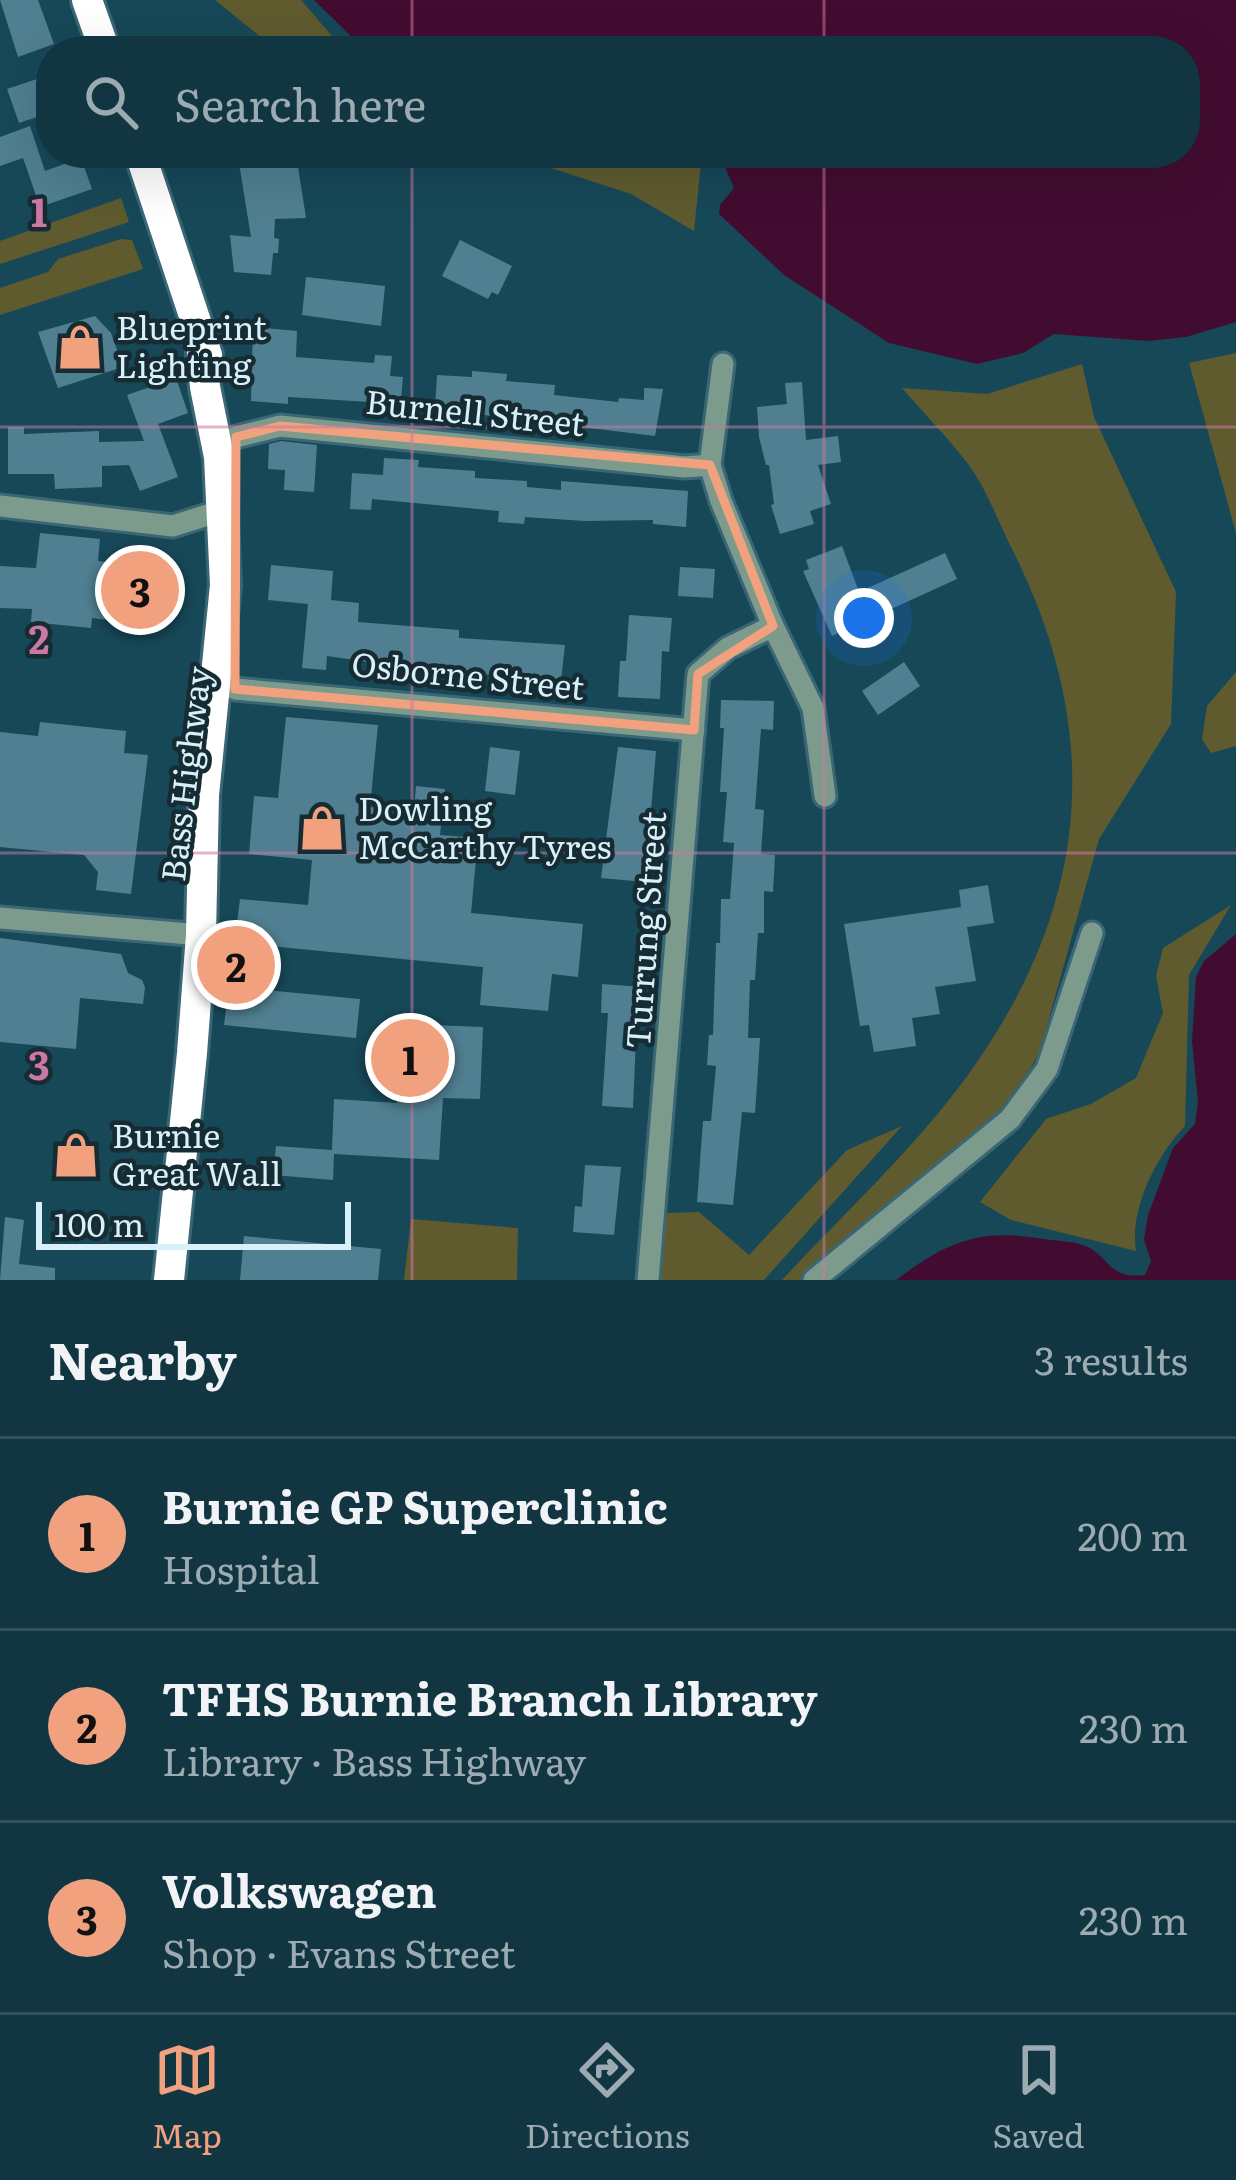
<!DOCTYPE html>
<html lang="en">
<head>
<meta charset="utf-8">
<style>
	:root { --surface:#113642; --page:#1a3e49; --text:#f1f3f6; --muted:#9cabb2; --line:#30505b; --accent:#f2a17e }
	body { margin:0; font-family:Literata,serif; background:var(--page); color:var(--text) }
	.scale { position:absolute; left:36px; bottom:30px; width:315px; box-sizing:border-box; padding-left:12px; border:6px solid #d7f0fa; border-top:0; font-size:33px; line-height:42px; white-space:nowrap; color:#d7f0fa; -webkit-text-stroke:9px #172b33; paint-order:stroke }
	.you { position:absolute; left:864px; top:618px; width:42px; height:42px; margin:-30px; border:9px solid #fff; border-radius:50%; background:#1a73e8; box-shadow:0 0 0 18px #1a73e833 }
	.badge { display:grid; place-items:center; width:78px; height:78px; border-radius:50%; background:var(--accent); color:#111; font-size:39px; font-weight:700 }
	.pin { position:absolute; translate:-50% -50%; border:6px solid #fff; box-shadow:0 3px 12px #0006 }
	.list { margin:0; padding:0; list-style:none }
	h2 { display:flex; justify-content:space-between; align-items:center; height:156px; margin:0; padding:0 48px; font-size:51px }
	h2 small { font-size:39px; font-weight:400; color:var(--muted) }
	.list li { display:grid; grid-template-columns:78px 1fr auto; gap:36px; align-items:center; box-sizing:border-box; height:192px; padding:0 48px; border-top:3px solid var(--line) }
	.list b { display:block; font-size:45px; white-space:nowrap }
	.list p { margin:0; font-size:39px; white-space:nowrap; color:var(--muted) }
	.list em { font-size:39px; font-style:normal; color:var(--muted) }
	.icon { flex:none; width:66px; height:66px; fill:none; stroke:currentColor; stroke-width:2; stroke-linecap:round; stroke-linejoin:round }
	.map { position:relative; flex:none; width:1236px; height:1280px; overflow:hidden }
	.search { position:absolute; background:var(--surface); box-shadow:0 12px 48px #0002; left:36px; right:36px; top:36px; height:132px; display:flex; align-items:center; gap:30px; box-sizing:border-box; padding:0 42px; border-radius:48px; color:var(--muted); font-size:45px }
	.sheet { height:732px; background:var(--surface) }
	nav { display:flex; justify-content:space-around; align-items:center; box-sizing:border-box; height:168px; border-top:3px solid var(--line); background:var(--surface); font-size:33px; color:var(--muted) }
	nav a { display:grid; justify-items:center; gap:6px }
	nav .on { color:var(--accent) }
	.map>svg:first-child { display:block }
	.green { fill:#5f5b2f }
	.water { fill:#420c30 }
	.building { fill:#507f91 }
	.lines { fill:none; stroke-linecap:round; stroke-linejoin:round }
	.minor-casing { stroke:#3a6675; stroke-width:27 }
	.highway-casing { stroke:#3a6675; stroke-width:36 }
	.minor { stroke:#7c9b8c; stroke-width:21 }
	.highway { stroke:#fff; stroke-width:30 }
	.marked { fill:none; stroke:#f2a17e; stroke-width:9; stroke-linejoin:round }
	.grid { fill:none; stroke:#cb79a3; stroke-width:3; stroke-opacity:0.55 }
	.labels { text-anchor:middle; stroke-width:9; stroke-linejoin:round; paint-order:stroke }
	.poi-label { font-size:33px; fill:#d7f0fa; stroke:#172b33; text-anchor:start }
	.street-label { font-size:33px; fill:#d7f0fa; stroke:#172b33 }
	.grid-label { font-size:39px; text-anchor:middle; font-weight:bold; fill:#cb79a3; stroke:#172b33; stroke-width:9; stroke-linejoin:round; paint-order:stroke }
</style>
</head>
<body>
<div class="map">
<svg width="1236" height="1280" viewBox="0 0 1236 1280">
	<rect width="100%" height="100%" fill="#174858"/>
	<!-- green -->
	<g class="green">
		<path d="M215 0H301L345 51H278Z"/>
		<path d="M505 153H697L701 163 694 231 631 194Z"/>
		<path d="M121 198 129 222 0 264V241Z"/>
		<path d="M121 239 132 240 143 269 0 315V288L48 272 58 259Z"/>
		<path d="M1236 353V533L1189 363Z"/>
		<path d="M1082 364 1094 417 1176 592 1171 724 1099 839 1040 1051 1009 1107 806 1280H782C847 1210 923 1141 977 1062 1093 894 1102 725 1010 545 997 519 986 488 968 464 948 438 924 413 902 388L987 394Z"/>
		<path d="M1236 672V746L1211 753 1202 739 1207 706Z"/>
		<path d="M1231 905 1189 975 1185 1126C1157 1155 1129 1209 1136 1251L1011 1220 980 1202 1046 1119 1091 1104 1136 1078 1163 1013 1156 976 1163 948Z"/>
		<path d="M902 1126 764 1280H658L666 1213 699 1212 749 1255 847 1150Z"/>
		<path d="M411 1219 518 1228 517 1280H404Z"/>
	</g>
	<!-- water -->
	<g class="water">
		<path d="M314 0H1236V322L1186 337 1149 341 1054 334 1023 353 977 364 889 343 784 275 719 214 720 205 734 188 723 162 725 153H1185V51H366Z"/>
		<path d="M1236 934V1280H896C947 1242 979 1228 1044 1239 1058 1241 1077 1241 1090 1248 1111 1261 1111 1279 1145 1275L1151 1261 1144 1240 1148 1215 1173 1148 1195 1124 1198 1102 1192 1041 1196 977 1204 961Z"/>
	</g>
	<!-- building -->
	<g class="building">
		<path d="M0 0H38L54 44 18 57Z"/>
		<path d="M37 79 49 113 19 123 7 89Z"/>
		<path d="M30 126 45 171 81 158 92 189 40 207 23 158 0 166V137Z"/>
		<path d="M296 154 306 218 275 219 274 238 279 239 278 253H273L271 275 234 272 230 235 251 237 239 163Z"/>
		<path d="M460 240 512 266 498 295 492 292 488 299 442 276Z"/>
		<path d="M306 277 385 286 381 326 302 315Z"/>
		<path d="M95 316 111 333 123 367 58 388 38 332Z"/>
		<path d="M253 327 297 331 296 357 374 363 375 355 392 356 390 376 403 377 400 411 370 408V402L288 397V404L251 401Z"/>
		<path d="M472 371 507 374 506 381 555 385 554 395 618 402 619 398 644 400V388L663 389 655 436 435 409 437 375 472 377Z"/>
		<path d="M176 378 188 413 158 424 178 477 140 491 129 465 102 466V487L55 489 54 474H8V427H24V434L99 431V442L144 441 127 395Z"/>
		<path d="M802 382 806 440 838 436 841 462 818 465 831 504 810 511 814 524 780 534 771 505 774 504 769 465H766L759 437 757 407 787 404 785 383Z"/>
		<path d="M281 441 317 445 314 492 284 490 285 470 268 469 269 444Z"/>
		<path d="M384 458 419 460 418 467 475 471V478L527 481V487L561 490V481L688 491 686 527 653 524V520L585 521 525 517 524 524 498 522 499 511 372 499 371 510 350 509 352 473 383 475Z"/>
		<path d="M40 533 100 539 98 561 165 568 161 615 144 613 143 624 92 618 91 628 31 622 32 609 0 608V566L36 568Z"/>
		<path d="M842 546 859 592 945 553 957 579 832 636 803 571 809 569 806 560Z"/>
		<path d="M271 565 333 571 331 600 359 603 358 622 459 630V638L565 645 561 680 423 670 327 656 326 670 302 668 308 604 268 600Z"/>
		<path d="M680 567 715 569 713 598 678 596Z"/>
		<path d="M629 615 672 618 669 652 662 651 660 699 618 697 620 661H626Z"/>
		<path d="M904 662 920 686 878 715 862 691Z"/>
		<path d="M721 700 774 701 773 730 761 729 755 809 764 810 761 854 775 855 773 892 764 891V933H758L755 980H750L748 1038H760L757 1085 755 1113 742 1112 733 1205 697 1202 703 1121H711L716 1066 707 1065 709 1035H713L716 943H720L721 899H730L734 843 723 842 727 792H720L724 728H720Z"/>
		<path d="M286 717 378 725 370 807 414 812 416 786 445 789 440 835 478 838 471 913 583 924 578 977 552 974 548 1011 480 1005 483 967 270 946 266 990 360 999 356 1038 224 1025 240 899 308 905 312 860 249 854 254 796 278 798Z"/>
		<path d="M40 722 126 731 124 753 148 755 131 894 96 890 98 872 84 855 0 847V732L38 736Z"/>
		<path d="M490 747 520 751 515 795 485 791Z"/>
		<path d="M618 747 656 751 645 882 601 878Z"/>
		<path d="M988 885 994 923 967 927 976 981 935 987 940 1014 912 1018 916 1046 874 1052 869 1025 860 1026 844 924 961 907 959 890Z"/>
		<path d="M0 938 121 954 128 973 142 980 145 987 143 1004 80 998 76 1049 0 1042Z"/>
		<path d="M602 984 642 987 640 1015H637L633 1108 602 1106 608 1013H601Z"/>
		<path d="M406 1024 483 1027 480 1099 443 1098 439 1160 334 1154 333 1180 273 1175 276 1146 332 1150 334 1099 397 1103 399 1051H405Z"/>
		<path d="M585 1165 621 1167 614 1235 573 1232 575 1206 582 1207Z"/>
		<path d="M5 1217 24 1220 19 1264 55 1268V1280H0Z"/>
		<path d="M244 1236 381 1249 378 1280H240Z"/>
	</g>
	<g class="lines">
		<!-- minor casing -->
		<g class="minor-casing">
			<g id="minor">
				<path d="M723 364 710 465 721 501 773 626 813 708 825 796"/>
				<path d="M236 437 280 426 685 467 710 465"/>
				<path d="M0 506 173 526 223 510"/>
				<path d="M235 689 694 730"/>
				<path d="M0 918 201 935"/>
				<path d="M648 1280 698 674 728 648 773 626"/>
				<path d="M814 1280 1010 1119 1047 1069 1092 933"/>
			</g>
		</g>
		<!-- highway casing -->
		<g class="highway-casing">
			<g id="highway">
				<path d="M87 0 105 51"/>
				<path d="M140 153 207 355"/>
				<path d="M169 1280 192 1053 201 935 204 795 225 585 219 457 205 387 201 341"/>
			</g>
		</g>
		<!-- minor -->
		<use href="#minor" class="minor"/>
		<!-- highway -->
		<use href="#highway" class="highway"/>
	</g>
	<!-- marked area -->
	<path class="marked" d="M280 426 710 465 773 626 698 674 694 730 235 689 236 437Z"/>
	<!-- grid -->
	<path class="grid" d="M412 0V51M824 0V51M412 153V1280M824 153V1280M0 427H1236M0 853H1236"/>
	<!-- icons -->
	<defs>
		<g id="shop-bare" transform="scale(3.6)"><path d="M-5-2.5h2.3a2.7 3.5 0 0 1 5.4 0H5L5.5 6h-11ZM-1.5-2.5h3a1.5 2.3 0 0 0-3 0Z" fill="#f2a17e" stroke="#172b33" stroke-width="2.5" paint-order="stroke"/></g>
	</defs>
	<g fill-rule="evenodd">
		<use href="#shop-bare" x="80" y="347"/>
		<use href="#shop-bare" x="322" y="828"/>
		<use href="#shop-bare" x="76" y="1155"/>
	</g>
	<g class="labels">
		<!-- poi labels -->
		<g class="poi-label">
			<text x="116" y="340">Blueprint<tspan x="116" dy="38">Lighting</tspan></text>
			<text x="358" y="821">Dowling<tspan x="358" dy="38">McCarthy Tyres</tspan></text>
			<text x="112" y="1148">Burnie<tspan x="112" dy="38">Great Wall</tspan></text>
		</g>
		<!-- street labels -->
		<g class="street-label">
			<text transform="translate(475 413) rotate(6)" y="12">Burnell Street</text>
			<text transform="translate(468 676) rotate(6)" y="12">Osborne Street</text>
			<text transform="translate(186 774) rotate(-83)" y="12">Bass Highway</text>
			<text transform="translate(646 930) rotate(-86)" y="12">Turrung Street</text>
		</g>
	</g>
	<g class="grid-label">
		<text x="39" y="227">1</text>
		<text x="39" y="654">2</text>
		<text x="39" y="1080">3</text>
	</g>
</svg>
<div class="scale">100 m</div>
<div class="you"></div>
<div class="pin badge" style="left:410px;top:1058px">1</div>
<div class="pin badge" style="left:236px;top:965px">2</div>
<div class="pin badge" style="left:140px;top:590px">3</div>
<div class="search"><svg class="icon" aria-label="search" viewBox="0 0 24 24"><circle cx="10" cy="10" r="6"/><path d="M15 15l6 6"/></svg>Search here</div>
</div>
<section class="sheet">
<h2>Nearby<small>3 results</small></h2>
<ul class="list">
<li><span class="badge">1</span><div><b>Burnie GP Superclinic</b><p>Hospital</p></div><em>200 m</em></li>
<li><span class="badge">2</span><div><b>TFHS Burnie Branch Library</b><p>Library · Bass Highway</p></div><em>230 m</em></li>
<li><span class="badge">3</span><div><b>Volkswagen</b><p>Shop · Evans Street</p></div><em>230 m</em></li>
</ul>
</section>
<nav>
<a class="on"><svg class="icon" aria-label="map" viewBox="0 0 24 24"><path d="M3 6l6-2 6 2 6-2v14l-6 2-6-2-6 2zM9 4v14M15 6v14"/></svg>Map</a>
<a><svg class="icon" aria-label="directions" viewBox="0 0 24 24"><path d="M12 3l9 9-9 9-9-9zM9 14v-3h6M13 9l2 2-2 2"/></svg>Directions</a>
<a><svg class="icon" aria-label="saved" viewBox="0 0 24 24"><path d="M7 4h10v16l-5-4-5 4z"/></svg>Saved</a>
</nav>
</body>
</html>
